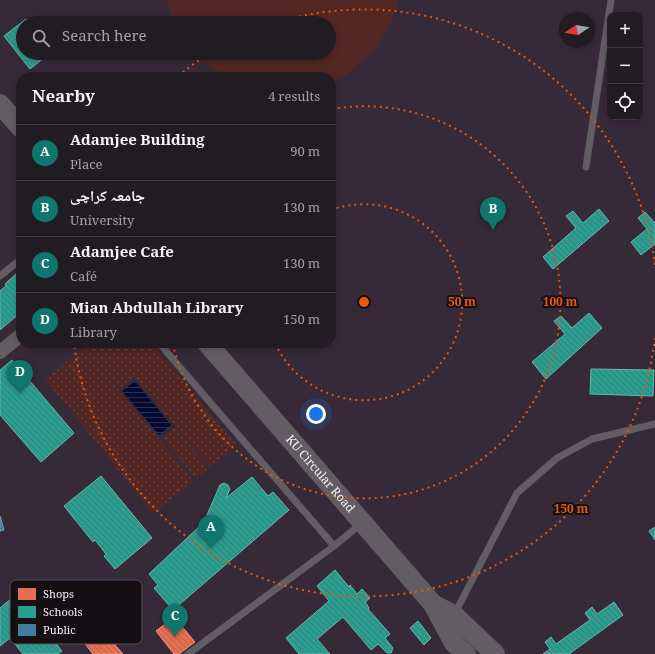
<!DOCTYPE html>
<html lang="en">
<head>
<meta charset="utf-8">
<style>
	:root { --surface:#201c21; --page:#2d292e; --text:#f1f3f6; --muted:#a2a1a5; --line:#3d3a3f; --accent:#0f766e }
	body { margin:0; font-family:Georgia,"Noto Naskh Arabic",serif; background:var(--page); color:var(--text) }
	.controls { position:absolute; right:12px; top:12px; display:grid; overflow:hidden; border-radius:8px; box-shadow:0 2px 6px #0003 }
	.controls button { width:36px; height:36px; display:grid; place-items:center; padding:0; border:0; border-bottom:1px solid var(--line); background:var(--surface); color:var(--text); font:20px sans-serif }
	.compass { position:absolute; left:559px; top:12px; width:36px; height:36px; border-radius:50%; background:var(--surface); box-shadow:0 2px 6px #0003; rotate:258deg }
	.you { position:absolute; left:316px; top:414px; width:14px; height:14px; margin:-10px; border:3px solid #fff; border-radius:50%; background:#1a73e8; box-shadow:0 0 0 6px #1a73e833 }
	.badge { display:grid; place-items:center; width:26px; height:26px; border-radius:50%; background:var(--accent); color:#fff; font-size:13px; font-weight:700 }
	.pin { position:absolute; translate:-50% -33px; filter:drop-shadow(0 1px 2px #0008) }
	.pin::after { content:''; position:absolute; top:21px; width:14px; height:12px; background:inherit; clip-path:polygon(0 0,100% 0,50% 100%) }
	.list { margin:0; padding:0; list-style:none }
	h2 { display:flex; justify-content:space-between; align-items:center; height:52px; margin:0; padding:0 16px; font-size:17px }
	h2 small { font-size:13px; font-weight:400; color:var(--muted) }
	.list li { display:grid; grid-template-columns:26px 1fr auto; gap:12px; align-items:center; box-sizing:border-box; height:56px; padding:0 16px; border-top:1px solid var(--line) }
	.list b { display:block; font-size:15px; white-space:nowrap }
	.list p { margin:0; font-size:13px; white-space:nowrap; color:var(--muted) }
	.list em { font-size:13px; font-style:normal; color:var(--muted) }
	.icon { flex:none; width:22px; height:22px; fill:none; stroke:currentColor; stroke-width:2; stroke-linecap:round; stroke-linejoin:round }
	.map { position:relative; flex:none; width:655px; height:654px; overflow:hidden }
	.search { position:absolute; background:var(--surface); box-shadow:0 2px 6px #0003; left:16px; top:16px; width:320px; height:44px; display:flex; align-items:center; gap:10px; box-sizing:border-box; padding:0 14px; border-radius:22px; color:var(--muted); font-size:15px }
	.panel { position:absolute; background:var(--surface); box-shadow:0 2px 6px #0003; left:16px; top:72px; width:320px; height:276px; border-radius:16px }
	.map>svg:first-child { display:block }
	.built { fill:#372a38; fill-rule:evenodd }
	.grass { fill:url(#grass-dots) }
	.pitch { fill:#512623 }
	.water { fill:url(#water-rules) }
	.shops { fill:url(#shops-back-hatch); stroke:#ec9582 }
	.schools { fill:url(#schools-back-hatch); stroke:#67b6ae }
	.public { fill:url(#public-back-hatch); stroke:#7a9eb8 }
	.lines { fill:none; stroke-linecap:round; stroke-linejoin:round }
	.lane { stroke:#625d62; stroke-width:7 }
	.street { stroke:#625d62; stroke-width:14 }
	.secondary { stroke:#625d62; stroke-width:20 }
	.ring { fill:none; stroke:#e8590c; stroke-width:2; stroke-dasharray:2 4 }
	.labels { text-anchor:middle; stroke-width:4; stroke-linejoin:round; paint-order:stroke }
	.street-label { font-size:12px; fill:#f6eff6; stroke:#130f13 }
	.key { fill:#130f13; stroke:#575257; stroke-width:1 }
	.key-label { font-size:11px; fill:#f6eff6 }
	.centre { fill:#e8590c; stroke:#130f13; stroke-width:2 }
	.ring-label { font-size:12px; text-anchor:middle; font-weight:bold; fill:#e8590c; stroke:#130f13; stroke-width:4; stroke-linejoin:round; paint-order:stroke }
</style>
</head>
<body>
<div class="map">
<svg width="655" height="654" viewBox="0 0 655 654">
	<defs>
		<pattern id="grass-dots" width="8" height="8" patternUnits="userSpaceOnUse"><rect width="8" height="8" fill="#512623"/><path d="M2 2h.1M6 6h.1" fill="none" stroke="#6b4644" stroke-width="1.8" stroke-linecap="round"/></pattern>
		<pattern id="water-rules" width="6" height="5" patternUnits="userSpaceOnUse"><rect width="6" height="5" fill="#040a32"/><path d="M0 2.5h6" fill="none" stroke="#292e50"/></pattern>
		<pattern id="shops-back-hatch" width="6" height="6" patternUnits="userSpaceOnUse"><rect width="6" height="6" fill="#e76f51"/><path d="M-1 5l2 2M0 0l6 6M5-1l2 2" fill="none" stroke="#b8634f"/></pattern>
		<pattern id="schools-back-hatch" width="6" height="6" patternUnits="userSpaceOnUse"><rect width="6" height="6" fill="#2a9d8f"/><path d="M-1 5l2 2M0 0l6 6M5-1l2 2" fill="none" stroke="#357f77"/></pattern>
		<pattern id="public-back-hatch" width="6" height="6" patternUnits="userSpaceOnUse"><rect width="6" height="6" fill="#457b9d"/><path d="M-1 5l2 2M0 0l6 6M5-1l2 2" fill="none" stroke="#476478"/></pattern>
	</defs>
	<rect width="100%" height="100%" fill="#2b262c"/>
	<!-- built -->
	<path class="built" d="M0 0H655V654H0ZM610 15H640V117H610ZM565 18H589V42H565ZM23 23H329V53H23ZM21 77H331V343H21Z"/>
	<!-- grass -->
	<g class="grass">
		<path d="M91 343H151L237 445 211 467 134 377 120 389 85 348Z"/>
		<path d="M84 348 194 481 153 513 45 379Z"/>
		<path d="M175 427 209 468 196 479 162 438Z"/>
	</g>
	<!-- pitch -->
	<path class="pitch" d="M167 0H398L396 12 377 48 346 75 331 81V77H224L197 57 194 53H329V23H174Z"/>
	<!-- water -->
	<path class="water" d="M135 381 171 425 159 435 122 391Z"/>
	<!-- shops -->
	<g class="shops">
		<path d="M174 617 195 642 179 654H174L156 631Z"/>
		<path d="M103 631 123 654H93L86 645Z"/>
	</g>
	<!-- schools -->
	<g class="schools">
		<path d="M26 19 29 23H23V53H50L30 69 4 36Z"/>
		<path d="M599 209 609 221 553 269 543 257 576 228 566 216 573 211 583 223Z"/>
		<path d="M645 212 655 223V244L641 255 631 242 647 229 638 218Z"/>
		<path d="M17 273 18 275 21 273V312L0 330V291L6 286 5 284Z"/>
		<path d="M589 313 602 328 546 379 532 362 565 334 554 321 561 316 572 328Z"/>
		<path d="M12 360 74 433 41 462 0 415V370Z"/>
		<path d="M591 369 654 370 653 396 590 394Z"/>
		<path d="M101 476 152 538 115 569 104 556 106 554 95 540 93 542 64 506Z"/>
		<path d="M252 477 268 496 273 492 289 510 173 610 154 588 158 585 149 574 204 522 220 485 224 483 228 485 230 489 226 498Z"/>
		<path d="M655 527V540L649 531Z"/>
		<path d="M335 570 349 587 350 585 357 594 362 589 370 598 365 602 369 608 368 609 390 634 385 638 393 648 391 653H387L378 644 371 650 343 617 317 639 330 654H299L286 638 329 601 317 586Z"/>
		<path d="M12 598 25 614 29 611 62 651 58 654H23L10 638 0 646V608Z"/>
		<path d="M614 602 623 615 569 654H543L550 649 545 642 551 637 556 644 590 620 585 613 592 607 597 614Z"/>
		<path d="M418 621 431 638 424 645 410 628Z"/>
	</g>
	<!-- public -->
	<path class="public" d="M0 516 4 530 0 531Z"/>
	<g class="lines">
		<!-- lane -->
		<g class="lane">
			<path d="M586 167 611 0"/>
			<path d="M0 276 21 259"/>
			<path d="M159 343 334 546"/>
			<path d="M455 613 517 493 557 458 592 439 655 424"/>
			<path d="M188 654 334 546 362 523"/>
		</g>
		<!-- street -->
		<path class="street" d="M0 352 21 335"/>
		<!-- secondary -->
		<g class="secondary">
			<path d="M0 104 21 128"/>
			<path id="s1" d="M207 343 433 604 454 643 466 654"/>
			<path d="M433 604 454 615 495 654"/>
		</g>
	</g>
	<!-- distance rings -->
	<g class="ring">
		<path d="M331 210A98 98 0 1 1 275 343"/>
		<path d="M332 109A196 196 0 1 1 173 344"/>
		<path d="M655 338A293 293 0 0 1 74 345M178 76A293 293 0 0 1 209 54M276 23A293 293 0 0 1 655 266"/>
	</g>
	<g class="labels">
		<!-- street labels -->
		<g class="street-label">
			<text dy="4" stroke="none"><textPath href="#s1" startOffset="173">KU Circular Road</textPath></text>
		</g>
	</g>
	<!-- legend -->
	<rect x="10" y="580" width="132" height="64" rx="6" class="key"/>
	<rect x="18" y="588" width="18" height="12" fill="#e76f51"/>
	<rect x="18" y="606" width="18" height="12" fill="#2a9d8f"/>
	<rect x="18" y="624" width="18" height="12" fill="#457b9d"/>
	<g class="key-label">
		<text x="43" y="598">Shops</text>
		<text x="43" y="616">Schools</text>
		<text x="43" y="634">Public</text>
	</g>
	<circle cx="364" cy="302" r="6" class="centre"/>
	<g class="ring-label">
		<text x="462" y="306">50 m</text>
		<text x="560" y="306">100 m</text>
		<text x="571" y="513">150 m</text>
	</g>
</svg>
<div class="controls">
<button>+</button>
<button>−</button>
<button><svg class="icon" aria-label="locate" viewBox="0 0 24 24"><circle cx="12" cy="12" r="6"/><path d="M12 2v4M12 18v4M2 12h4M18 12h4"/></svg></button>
</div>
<svg class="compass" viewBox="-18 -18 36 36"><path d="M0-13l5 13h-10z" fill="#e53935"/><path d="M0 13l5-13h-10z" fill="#a2a1a5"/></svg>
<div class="you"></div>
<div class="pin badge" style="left:211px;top:548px">A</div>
<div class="pin badge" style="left:493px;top:230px">B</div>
<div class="pin badge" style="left:175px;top:637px">C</div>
<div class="pin badge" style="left:20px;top:393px">D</div>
<div class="search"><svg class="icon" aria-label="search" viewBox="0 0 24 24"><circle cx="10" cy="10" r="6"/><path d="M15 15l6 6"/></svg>Search here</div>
<section class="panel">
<h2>Nearby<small>4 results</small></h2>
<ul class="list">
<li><span class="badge">A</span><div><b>Adamjee Building</b><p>Place</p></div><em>90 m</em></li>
<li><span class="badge">B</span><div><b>جامعہ کراچی</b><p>University</p></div><em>130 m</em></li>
<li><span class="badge">C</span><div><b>Adamjee Cafe</b><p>Café</p></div><em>130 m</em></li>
<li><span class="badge">D</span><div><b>Mian Abdullah Library</b><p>Library</p></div><em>150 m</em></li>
</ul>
</section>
</div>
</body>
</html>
